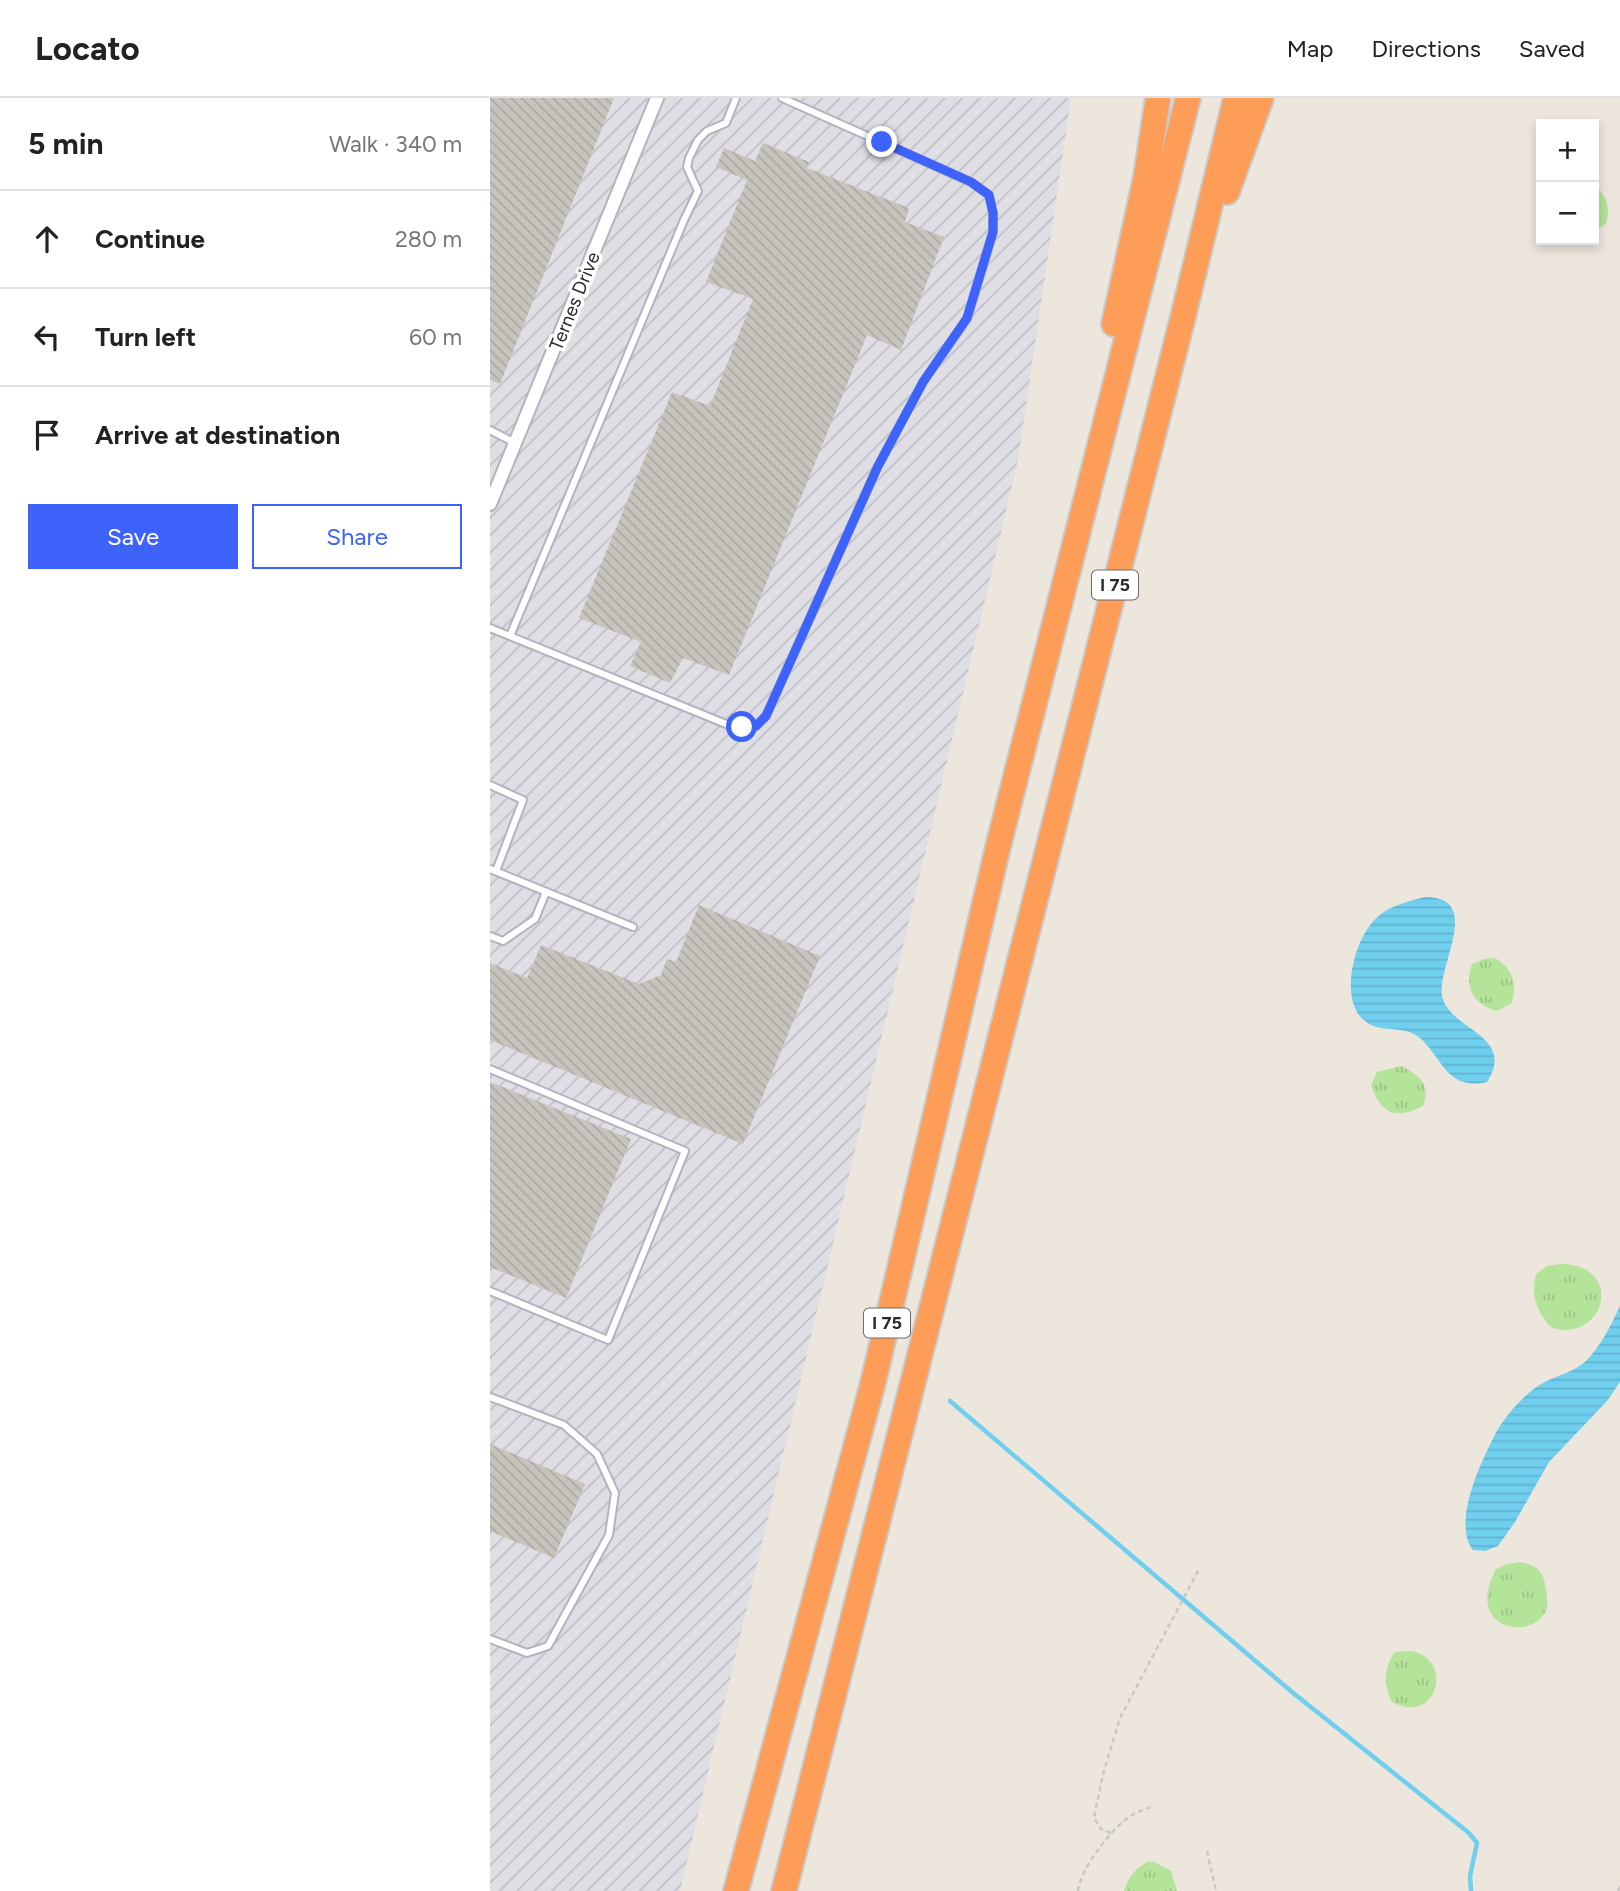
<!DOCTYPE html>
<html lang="en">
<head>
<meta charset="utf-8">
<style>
	:root { --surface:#fff; --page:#f2f2f2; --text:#222; --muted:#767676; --line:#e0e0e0; --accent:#3d63fa }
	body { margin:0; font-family:Figtree,sans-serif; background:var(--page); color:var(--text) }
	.controls { position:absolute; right:21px; top:21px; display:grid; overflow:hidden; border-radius:0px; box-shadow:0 4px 10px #0003 }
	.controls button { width:63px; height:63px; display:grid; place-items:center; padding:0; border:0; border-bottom:2px solid var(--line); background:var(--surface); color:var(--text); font:35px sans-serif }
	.stop { position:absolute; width:21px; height:21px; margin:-16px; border:5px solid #3d63fa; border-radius:50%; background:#fff }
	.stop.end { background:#3d63fa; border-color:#fff; box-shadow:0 2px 7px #0008 }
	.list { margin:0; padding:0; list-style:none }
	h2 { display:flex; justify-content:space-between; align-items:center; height:91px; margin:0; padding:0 28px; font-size:30px }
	h2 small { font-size:23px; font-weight:400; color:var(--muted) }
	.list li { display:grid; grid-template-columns:46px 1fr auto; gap:21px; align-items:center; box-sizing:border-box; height:98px; padding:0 28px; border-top:2px solid var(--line) }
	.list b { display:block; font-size:26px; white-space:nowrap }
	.list em { font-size:23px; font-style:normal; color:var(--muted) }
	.actions { display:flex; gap:14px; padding:21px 28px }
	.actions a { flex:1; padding:16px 0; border:2px solid var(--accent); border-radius:0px; text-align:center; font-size:24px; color:var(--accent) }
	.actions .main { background:var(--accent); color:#fff }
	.icon { flex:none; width:38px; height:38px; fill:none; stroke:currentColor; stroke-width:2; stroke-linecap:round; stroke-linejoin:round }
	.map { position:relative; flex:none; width:1130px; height:1793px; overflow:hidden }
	header { display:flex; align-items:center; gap:42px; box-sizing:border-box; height:98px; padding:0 35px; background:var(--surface); border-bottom:2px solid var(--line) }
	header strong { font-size:33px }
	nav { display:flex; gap:38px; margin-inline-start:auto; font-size:24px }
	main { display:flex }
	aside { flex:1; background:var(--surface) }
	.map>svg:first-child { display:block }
	.industrial { fill:url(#industrial-furrows) }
	.grass { fill:url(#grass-tufts) }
	.water { fill:url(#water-rules) }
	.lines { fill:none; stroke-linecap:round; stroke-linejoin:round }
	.stream { stroke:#70cfef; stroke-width:4.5 }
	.building { fill:url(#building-back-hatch) }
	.lane-casing { stroke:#b1b4bf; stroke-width:10 }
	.street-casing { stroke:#b1b4bf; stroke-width:16 }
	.highway-casing { stroke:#c8c8c8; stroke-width:28 }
	.path { stroke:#c8c8c8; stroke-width:2.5; stroke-dasharray:5 3.5; stroke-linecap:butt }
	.lane { stroke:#fff; stroke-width:6 }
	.street { stroke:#fff; stroke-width:12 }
	.highway { stroke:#fe9d57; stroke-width:24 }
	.route { stroke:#3d63fa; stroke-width:9 }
	.labels { text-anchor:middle; stroke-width:7; stroke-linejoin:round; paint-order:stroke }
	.shield { fill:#fff; stroke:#6b6b6b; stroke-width:2 }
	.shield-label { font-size:18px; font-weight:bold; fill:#2b2b2b }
	.street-label { font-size:19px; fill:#2b2b2b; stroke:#fff }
</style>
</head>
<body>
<header>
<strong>Locato</strong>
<nav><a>Map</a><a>Directions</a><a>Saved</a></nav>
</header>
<main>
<aside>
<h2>5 min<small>Walk · 340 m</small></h2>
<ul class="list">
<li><svg class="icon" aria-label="ahead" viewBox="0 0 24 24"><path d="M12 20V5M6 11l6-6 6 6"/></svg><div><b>Continue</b></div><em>280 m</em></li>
<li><svg class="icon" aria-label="left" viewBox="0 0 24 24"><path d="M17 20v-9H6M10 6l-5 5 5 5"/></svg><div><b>Turn left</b></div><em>60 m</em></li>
<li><svg class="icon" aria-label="arrive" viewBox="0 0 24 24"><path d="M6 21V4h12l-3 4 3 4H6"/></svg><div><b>Arrive at destination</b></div></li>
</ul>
<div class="actions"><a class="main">Save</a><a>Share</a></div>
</aside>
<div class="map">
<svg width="1130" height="1793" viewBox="0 0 1130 1793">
	<defs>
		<pattern id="industrial-furrows" width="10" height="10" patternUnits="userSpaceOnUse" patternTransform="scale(1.75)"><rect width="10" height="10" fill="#e0dee5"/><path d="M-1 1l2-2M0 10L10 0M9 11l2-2" fill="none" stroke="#c0bfc5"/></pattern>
		<pattern id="grass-tufts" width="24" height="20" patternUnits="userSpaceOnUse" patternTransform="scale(1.75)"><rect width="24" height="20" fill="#b4e39a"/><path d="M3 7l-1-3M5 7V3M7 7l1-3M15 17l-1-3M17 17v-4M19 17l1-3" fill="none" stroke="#9bc385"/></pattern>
		<pattern id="water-rules" width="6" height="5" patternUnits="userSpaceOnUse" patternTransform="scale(1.75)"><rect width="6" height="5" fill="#70cfef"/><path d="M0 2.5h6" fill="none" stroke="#61b2cd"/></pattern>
		<pattern id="building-back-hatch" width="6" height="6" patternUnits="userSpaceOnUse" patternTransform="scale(1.75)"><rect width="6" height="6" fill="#c8c3bd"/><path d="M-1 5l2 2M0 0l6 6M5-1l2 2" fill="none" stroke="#aca8a3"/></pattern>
	</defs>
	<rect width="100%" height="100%" fill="#ede6dd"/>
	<!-- industrial -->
	<path class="industrial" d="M0 0H581L528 362 190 1793H0Z"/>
	<!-- grass -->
	<g class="grass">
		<path d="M1104 87C1117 97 1121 111 1116 126L1104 133Z"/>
		<path d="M1005 860C1023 871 1027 885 1022 905L1007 913C985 908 973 889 982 866L994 861Z"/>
		<path d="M911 968C930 977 941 987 933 1008 905 1022 891 1016 881 987L887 974Z"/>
		<path d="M1071 1166C1130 1166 1119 1234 1072 1232 1064 1231 1059 1229 1055 1222 1044 1206 1042 1195 1046 1176L1057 1168Z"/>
		<path d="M1030 1464C1044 1467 1052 1470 1055 1486 1056 1493 1058 1501 1057 1508 1052 1543 971 1537 1006 1471L1017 1466Z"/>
		<path d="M922 1553C966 1563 945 1630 901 1603 894 1585 893 1570 905 1554Z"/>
		<path d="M657 1764H664L681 1773 687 1793H634C638 1779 645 1771 657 1764Z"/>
	</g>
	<!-- water -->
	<g class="water">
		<path d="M935 799C994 799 947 867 952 898 959 932 1027 937 997 984 957 993 953 961 930 940 914 926 890 936 875 923 847 902 865 835 890 817 902 807 920 803 935 799Z"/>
		<path d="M1130 1208V1284L1117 1303 1059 1364 1025 1424 1008 1448 995 1453 983 1452C961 1424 993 1359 1008 1331 1018 1315 1033 1298 1048 1288 1063 1278 1084 1275 1096 1263 1111 1248 1121 1227 1130 1208Z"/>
	</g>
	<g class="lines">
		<!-- stream -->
		<path class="stream" d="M460 1303 802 1594 979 1735 987 1745 980 1778 981 1793"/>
	</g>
	<!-- building -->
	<g class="building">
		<path d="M0 0H124L10 286 0 282Z"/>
		<path d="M273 45 319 64 317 70 419 110 415 124 454 139 411 252 377 237 239 577 193 560 180 585 140 568 151 544 89 520 182 294 220 308 263 201 216 184 257 82 226 69 234 50 265 63Z"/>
		<path d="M209 807 330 858 253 1046 0 942V865L37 880 51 847 149 886 171 877 177 861 186 864Z"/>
		<path d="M0 984 141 1041 76 1200 0 1169Z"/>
		<path d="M0 1346 95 1386 64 1460 0 1433Z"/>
	</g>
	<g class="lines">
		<!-- lane casing -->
		<g class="lane-casing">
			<g id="lane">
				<path d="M0 332 25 345"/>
				<path d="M0 530 241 628H266L276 618 388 368 433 284 477 221 503 134V115L499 97 481 84 292 0"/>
				<path d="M20 538 194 122 208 93 197 69 199 60 208 42 217 33 236 25 246 0"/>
				<path d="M0 687 33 702 6 773"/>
				<path d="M0 771 143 829"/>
				<path d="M0 838 13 843 45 821 56 794"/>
				<path d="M0 971 195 1053 118 1242 0 1193"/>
				<path d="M0 1299 74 1327 107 1356 125 1395 119 1437 58 1548 37 1555 0 1541"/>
			</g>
		</g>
		<!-- street casing -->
		<g class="street-casing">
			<path id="street" d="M0 406 167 0"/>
		</g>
		<!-- highway casing -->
		<g class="highway-casing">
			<g id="highway">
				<path d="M737 94 771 0"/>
				<path d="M624 226 656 79 668 0"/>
				<path d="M246 1793 383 1285 508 749 698 0"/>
				<path d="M294 1793 692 223 746 0"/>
			</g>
		</g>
		<!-- path -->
		<g class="path">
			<path d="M621 1735 611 1731 604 1720 613 1676 630 1620 709 1471"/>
			<path d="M717 1753 726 1793"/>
			<path d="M588 1793C590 1772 618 1736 634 1723 643 1715 653 1712 664 1708"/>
			<path d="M1128 1793 1130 1788"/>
		</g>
		<!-- lane -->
		<use href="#lane" class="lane"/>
		<!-- street -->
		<use href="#street" class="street"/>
		<!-- highway -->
		<use href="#highway" class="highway"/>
	</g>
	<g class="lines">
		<!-- route -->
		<path class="route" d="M252 629 266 628 276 618 388 368 433 284 477 220 503 134V115L499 97 481 84 392 44"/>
	</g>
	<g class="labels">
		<!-- shield labels -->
		<g class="shield">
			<rect x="602" y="472.5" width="46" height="29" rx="5"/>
			<rect x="374" y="1210.5" width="46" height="29" rx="5"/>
		</g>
		<g class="shield-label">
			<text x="625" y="493">I 75</text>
			<text x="397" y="1231">I 75</text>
		</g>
		<!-- street labels -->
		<g class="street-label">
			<text transform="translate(84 203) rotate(-68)" y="7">Ternes Drive</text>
		</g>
	</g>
</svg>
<div class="controls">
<button>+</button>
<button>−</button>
</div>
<div class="stop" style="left:252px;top:629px"></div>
<div class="stop end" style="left:392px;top:44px"></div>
</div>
</main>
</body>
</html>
